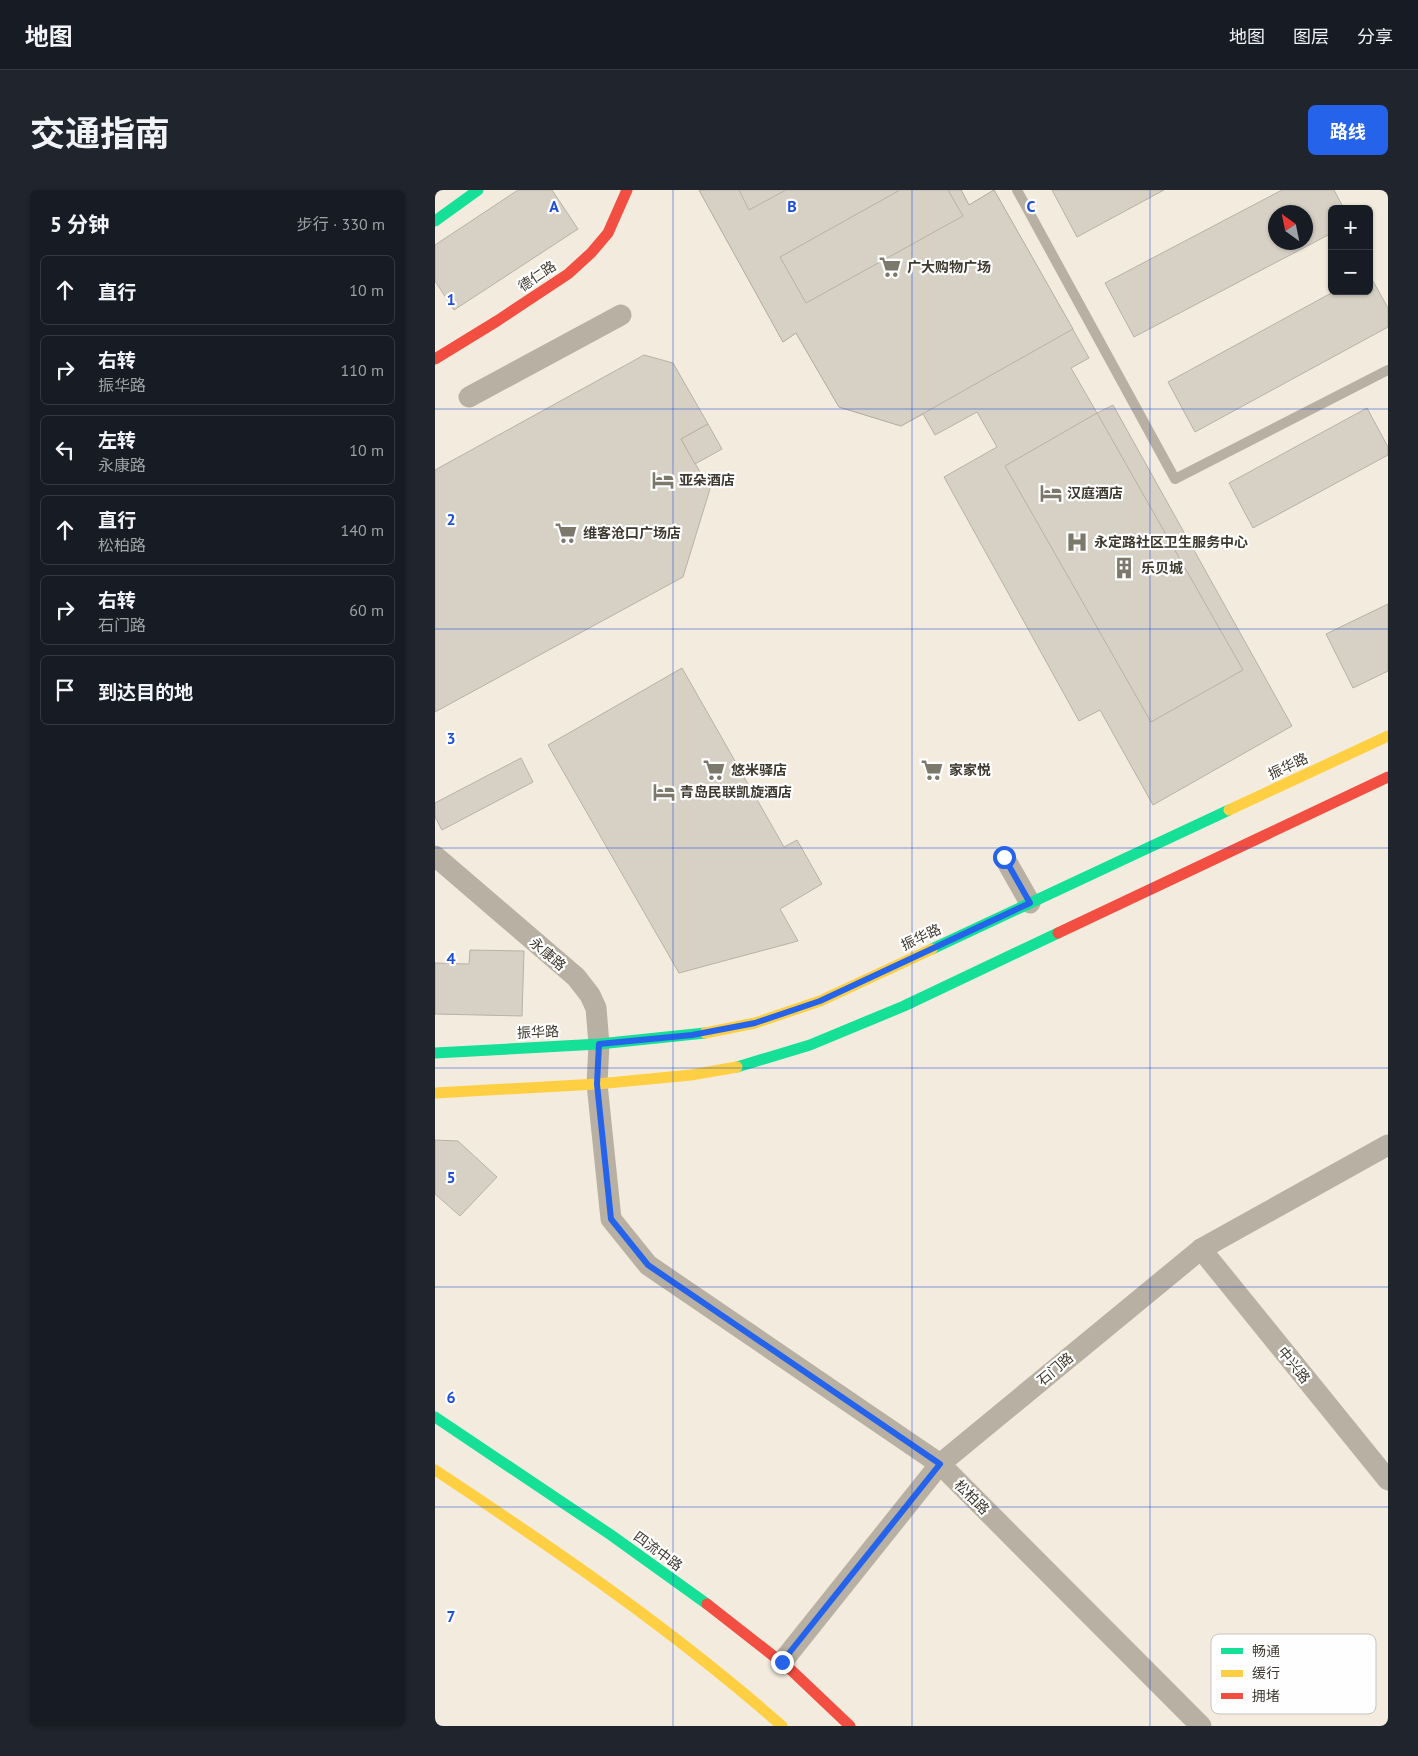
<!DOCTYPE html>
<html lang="zh">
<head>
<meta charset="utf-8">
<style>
	:root { --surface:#171b24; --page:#20242c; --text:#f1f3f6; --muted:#9ea1a6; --line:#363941; --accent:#2563eb }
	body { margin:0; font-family:"PT Sans","Noto Sans SC",sans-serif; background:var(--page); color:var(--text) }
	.controls { position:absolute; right:15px; top:15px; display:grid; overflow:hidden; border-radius:8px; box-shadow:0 1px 4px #0004 }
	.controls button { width:45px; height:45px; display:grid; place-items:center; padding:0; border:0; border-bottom:1px solid var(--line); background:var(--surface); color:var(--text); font:25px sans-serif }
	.compass { position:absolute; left:833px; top:15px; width:45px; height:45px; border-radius:50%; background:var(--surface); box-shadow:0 1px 4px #0004; rotate:327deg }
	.stop { position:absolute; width:15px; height:15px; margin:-11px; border:4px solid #2563eb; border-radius:50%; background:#fff }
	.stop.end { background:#2563eb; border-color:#fff; box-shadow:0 1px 5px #0008 }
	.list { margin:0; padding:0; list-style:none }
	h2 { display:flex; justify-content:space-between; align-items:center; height:65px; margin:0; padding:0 20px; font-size:21px }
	h2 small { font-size:16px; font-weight:400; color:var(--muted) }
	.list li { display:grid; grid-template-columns:32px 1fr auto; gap:15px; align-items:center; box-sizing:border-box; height:70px; margin:0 10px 10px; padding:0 10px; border:1px solid var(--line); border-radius:8px }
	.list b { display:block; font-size:19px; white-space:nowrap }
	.list p { margin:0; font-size:16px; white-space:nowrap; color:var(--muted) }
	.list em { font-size:16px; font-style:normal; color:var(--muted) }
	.icon { flex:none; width:28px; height:28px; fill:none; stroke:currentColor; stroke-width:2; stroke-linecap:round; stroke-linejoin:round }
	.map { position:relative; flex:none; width:953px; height:1536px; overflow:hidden; border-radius:8px }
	header { display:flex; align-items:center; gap:30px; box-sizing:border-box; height:70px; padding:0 25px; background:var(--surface); border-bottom:1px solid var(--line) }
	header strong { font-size:24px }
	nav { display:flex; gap:28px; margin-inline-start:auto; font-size:18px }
	.intro { display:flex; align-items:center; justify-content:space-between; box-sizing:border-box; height:120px; padding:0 30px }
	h1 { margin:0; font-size:35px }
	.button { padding:12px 22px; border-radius:8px; background:var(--accent); color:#fff; font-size:18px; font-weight:700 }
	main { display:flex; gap:30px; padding:0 30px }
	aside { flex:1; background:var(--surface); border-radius:8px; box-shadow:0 1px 4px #0004 }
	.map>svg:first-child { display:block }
	.building { fill:#d6d0c5; stroke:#b7b2a6; fill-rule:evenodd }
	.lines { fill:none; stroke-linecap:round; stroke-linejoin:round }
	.lane { stroke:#b8b0a2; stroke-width:10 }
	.street { stroke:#b8b0a2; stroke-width:21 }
	.fast { stroke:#16e098; stroke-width:11 }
	.slow { stroke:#ffcf43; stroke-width:11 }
	.jam { stroke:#f24e42; stroke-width:11 }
	.route { stroke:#2563eb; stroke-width:6 }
	.grid { fill:none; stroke:#1d4ed8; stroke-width:1; stroke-opacity:0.55 }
	.labels { text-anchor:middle; stroke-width:4.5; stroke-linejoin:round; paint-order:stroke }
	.poi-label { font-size:14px; font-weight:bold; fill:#3e392f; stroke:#fefefe; text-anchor:start }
	.street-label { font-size:14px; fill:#3e392f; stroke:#fefefe }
	.key { fill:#fefefe; stroke:#c4c3c0; stroke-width:1 }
	.key-label { font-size:14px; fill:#3e392f }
	.grid-label { font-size:16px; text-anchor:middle; font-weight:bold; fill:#1d4ed8; stroke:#fefefe; stroke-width:4.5; stroke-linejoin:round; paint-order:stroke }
</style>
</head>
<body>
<header>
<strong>地图</strong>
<nav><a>地图</a><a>图层</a><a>分享</a></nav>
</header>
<div class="intro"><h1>交通指南</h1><a class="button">路线</a></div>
<main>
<aside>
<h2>5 分钟<small>步行 · 330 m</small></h2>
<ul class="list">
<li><svg class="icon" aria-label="ahead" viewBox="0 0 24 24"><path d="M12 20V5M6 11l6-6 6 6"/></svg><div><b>直行</b></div><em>10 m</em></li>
<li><svg class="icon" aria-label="right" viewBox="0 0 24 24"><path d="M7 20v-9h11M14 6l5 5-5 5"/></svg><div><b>右转</b><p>振华路</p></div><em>110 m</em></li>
<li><svg class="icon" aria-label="left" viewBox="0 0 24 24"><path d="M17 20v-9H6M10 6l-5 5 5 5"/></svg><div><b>左转</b><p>永康路</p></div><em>10 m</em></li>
<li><svg class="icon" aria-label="ahead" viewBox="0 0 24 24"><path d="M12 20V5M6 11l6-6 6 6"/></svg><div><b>直行</b><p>松柏路</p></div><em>140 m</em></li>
<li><svg class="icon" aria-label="right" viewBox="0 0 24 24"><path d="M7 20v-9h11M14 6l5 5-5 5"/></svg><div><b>右转</b><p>石门路</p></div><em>60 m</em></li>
<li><svg class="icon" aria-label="arrive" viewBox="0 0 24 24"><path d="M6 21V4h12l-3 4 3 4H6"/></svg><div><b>到达目的地</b></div></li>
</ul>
</aside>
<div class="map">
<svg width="953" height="1536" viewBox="0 0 953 1536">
	<rect width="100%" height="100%" fill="#f3ecde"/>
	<!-- building -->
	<g class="building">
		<path d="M83 0H117L143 39 19 120 0 91V55Z"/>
		<path d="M264 0H526L534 15 559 0 654 168 636 178 662 223 678 215 857 536 718 615 665 520 644 531 509 287 562 257 542 222 500 245 488 224 466 236 404 217 361 143 348 152Z"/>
		<path d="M264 0H526L534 15 559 0 638 139 466 236 404 217 361 143 348 152Z"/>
		<path d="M304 0H351L314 20Z"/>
		<path d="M465 0H513L528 26 371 113 345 67Z"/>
		<path d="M617 0H729L642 47Z"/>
		<path d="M847 0H899L909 19H897V43L699 147 670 93ZM841 22H871V52H841Z"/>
		<path d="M934 84 953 118V137L760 242 733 192 900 101H934Z"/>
		<path d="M209 165 238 173 273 234 246 249 275 299 248 387 0 522V280Z"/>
		<path d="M932 218 953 257V265L818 338 794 293Z"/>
		<path d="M662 223 808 480 716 532 570 276Z"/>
		<path d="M273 234 287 259 260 274 246 249Z"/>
		<path d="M953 414V481L918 498 891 444Z"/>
		<path d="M247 478 349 657 362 650 387 694 345 719 363 751 244 783 113 555Z"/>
		<path d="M86 568 98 592 7 640 0 627V613Z"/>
		<path d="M35 760 89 761 87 826 0 824V773L34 774Z"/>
		<path d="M0 950 23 951 62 987 25 1026 0 1004Z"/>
	</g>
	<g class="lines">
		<!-- lane -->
		<path class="lane" d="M582 0 740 289 953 180"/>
		<!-- street -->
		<g class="street">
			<path d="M34 207 186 125"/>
			<path d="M0 666 141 787 155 805 161 818 164 854 162 894 176 1029 213 1075 505 1274 766 1536"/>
			<path d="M569 667 595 713"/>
			<path d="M766 1059 953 1290"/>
			<path d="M347 1472 505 1274 766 1059 953 955"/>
		</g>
		<!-- fast -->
		<g class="fast">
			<path d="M0 31 43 0"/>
			<path d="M497 759 794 620"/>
			<path d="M0 863 164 854 270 843"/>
			<path d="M302 877 375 855 469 816 623 743"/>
			<path d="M0 1227 176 1345 272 1414"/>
		</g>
		<!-- slow -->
		<g class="slow">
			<path d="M794 620 953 546"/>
			<path d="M270 843 320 833 385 811 497 759"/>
			<path d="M0 903 162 894 256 885 302 877"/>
			<path d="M0 1280C121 1360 238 1440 347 1536"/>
		</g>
		<!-- jam -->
		<g class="jam">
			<path d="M0 169 62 131 133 84 156 63 173 43 192 0"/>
			<path d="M623 743 953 587"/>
			<path d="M272 1414 355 1479 415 1536"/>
		</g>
	</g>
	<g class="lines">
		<!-- route -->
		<path class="route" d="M347 1472 505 1274 213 1075 176 1029 162 894 164 854 257 845 320 833 385 811 595 713 569 667"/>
	</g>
	<!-- grid -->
	<path class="grid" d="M238 0V1536M477 0V1536M715 0V1536M0 219H953M0 439H953M0 658H953M0 878H953M0 1097H953M0 1317H953"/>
	<!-- icons -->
	<defs>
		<g id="supermarket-bare" transform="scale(1.725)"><path d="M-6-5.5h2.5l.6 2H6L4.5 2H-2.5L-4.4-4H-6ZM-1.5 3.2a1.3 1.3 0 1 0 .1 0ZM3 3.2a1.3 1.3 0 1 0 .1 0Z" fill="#7d786c" stroke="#fefefe" stroke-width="2.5" paint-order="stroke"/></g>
		<g id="hotel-bare" transform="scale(1.725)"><path d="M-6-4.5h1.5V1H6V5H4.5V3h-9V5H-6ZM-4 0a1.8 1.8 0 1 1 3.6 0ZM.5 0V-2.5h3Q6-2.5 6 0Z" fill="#7d786c" stroke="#fefefe" stroke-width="2.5" paint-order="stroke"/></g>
		<g id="hospital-bare" transform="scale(1.725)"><path d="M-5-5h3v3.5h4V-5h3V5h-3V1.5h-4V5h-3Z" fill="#7d786c" stroke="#fefefe" stroke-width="2.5" paint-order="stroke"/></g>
		<g id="building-bare" transform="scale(1.725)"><path d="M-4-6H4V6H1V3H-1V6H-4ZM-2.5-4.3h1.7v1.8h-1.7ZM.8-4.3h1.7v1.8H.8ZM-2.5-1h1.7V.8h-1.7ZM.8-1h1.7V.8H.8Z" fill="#7d786c" stroke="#fefefe" stroke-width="2.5" paint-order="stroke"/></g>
	</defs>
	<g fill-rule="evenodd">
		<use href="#supermarket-bare" x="455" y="77"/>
		<use href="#hotel-bare" x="228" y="290"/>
		<use href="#hotel-bare" x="616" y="303"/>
		<use href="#supermarket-bare" x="131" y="343"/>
		<use href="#hospital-bare" x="642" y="352"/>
		<use href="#building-bare" x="689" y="378"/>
		<use href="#supermarket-bare" x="279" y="580"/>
		<use href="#supermarket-bare" x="497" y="580"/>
		<use href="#hotel-bare" x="229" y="602"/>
	</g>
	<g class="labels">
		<!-- poi labels -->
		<g class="poi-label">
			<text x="472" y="82">广大购物广场</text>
			<text x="244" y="295">亚朵酒店</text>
			<text x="632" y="308">汉庭酒店</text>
			<text x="148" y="348">维客沧口广场店</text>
			<text x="659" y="357">永定路社区卫生服务中心</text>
			<text x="706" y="383">乐贝城</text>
			<text x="296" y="585">悠米驿店</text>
			<text x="514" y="585">家家悦</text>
			<text x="245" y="607">青岛民联凯旋酒店</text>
		</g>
		<!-- street labels -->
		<g class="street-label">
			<text transform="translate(102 86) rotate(-34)" y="5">德仁路</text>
			<text transform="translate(853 576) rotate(-25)" y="5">振华路</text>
			<text transform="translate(486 747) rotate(-25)" y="5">振华路</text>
			<text transform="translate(113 764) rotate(41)" y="5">永康路</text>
			<text transform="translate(103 842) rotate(-3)" y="5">振华路</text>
			<text transform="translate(859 1175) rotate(51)" y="5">中兴路</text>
			<text transform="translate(620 1179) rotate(-40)" y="5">石门路</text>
			<text transform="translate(537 1307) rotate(45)" y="5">松柏路</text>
			<text transform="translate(223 1361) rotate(36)" y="5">四流中路</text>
		</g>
	</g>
	<!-- legend -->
	<rect x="776" y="1444" width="165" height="80" rx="8" class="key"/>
	<rect x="786" y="1458" width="22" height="6" fill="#16e098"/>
	<rect x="786" y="1480" width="22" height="7" fill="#ffcf43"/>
	<rect x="786" y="1503" width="22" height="6" fill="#f24e42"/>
	<g class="key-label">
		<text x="817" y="1466">畅通</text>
		<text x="817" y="1488">缓行</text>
		<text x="817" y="1511">拥堵</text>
	</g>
	<g class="grid-label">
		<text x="119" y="22">A</text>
		<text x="357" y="22">B</text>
		<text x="596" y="22">C</text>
		<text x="16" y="115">1</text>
		<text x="16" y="335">2</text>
		<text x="16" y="554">3</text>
		<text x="16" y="774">4</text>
		<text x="16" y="993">5</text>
		<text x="16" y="1213">6</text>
		<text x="16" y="1432">7</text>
	</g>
</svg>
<div class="controls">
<button>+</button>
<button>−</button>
</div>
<svg class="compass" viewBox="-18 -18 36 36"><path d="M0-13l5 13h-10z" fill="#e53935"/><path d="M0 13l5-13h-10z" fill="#9ea1a6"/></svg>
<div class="stop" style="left:569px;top:667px"></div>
<div class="stop end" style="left:347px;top:1472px"></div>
</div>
</main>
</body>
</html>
